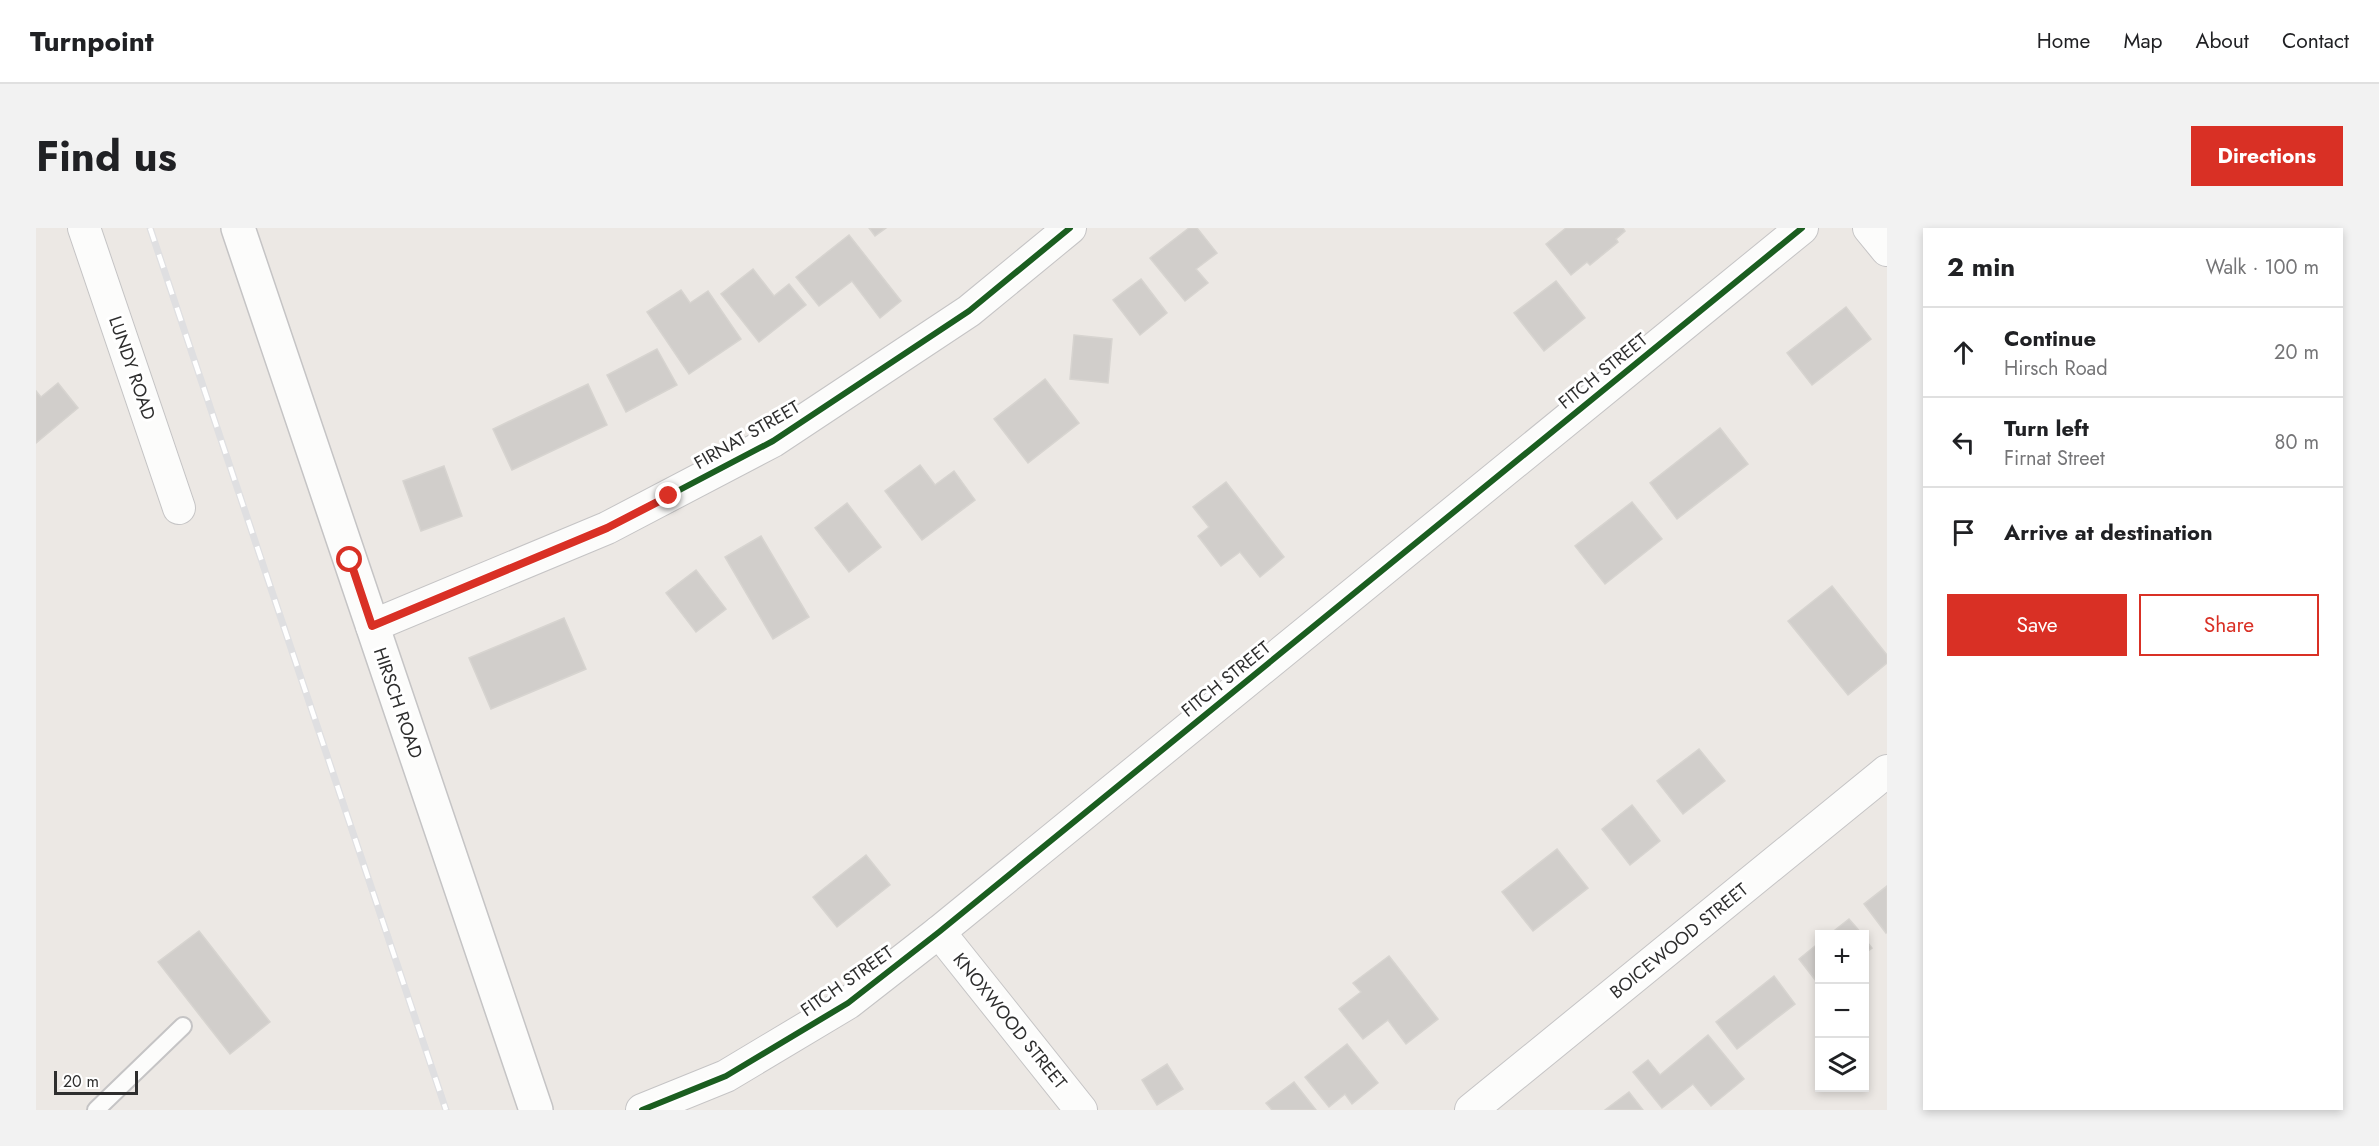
<!DOCTYPE html>
<html lang="en">
<head>
<meta charset="utf-8">
<style>
	:root { --surface:#fff; --page:#f2f2f2; --text:#202124; --muted:#757577; --line:#e0e0e0; --accent:#d93025 }
	body { margin:0; font-family:Jost,sans-serif; background:var(--page); color:var(--text) }
	.controls { position:absolute; right:18px; bottom:18px; display:grid; overflow:hidden; border-radius:0px; box-shadow:0 3px 9px #0003 }
	.controls button { width:54px; height:54px; display:grid; place-items:center; padding:0; border:0; border-bottom:2px solid var(--line); background:var(--surface); color:var(--text); font:30px sans-serif }
	.scale { position:absolute; left:18px; bottom:15px; width:84px; box-sizing:border-box; padding-left:6px; border:3px solid #2e2e2e; border-top:0; font-size:16px; line-height:21px; white-space:nowrap; color:#2e2e2e; -webkit-text-stroke:4px #fff; paint-order:stroke }
	.stop { position:absolute; width:18px; height:18px; margin:-14px; border:4px solid #d93025; border-radius:50%; background:#fff }
	.stop.end { background:#d93025; border-color:#fff; box-shadow:0 2px 6px #0008 }
	.list { margin:0; padding:0; list-style:none }
	h2 { display:flex; justify-content:space-between; align-items:center; height:78px; margin:0; padding:0 24px; font-size:26px }
	h2 small { font-size:20px; font-weight:400; color:var(--muted) }
	.list li { display:grid; grid-template-columns:39px 1fr auto; gap:18px; align-items:center; box-sizing:border-box; height:90px; padding:0 24px; border-top:2px solid var(--line) }
	.list b { display:block; font-size:22px; white-space:nowrap }
	.list p { margin:0; font-size:20px; white-space:nowrap; color:var(--muted) }
	.list em { font-size:20px; font-style:normal; color:var(--muted) }
	.actions { display:flex; gap:12px; padding:18px 24px }
	.actions a { flex:1; padding:14px 0; border:2px solid var(--accent); border-radius:0px; text-align:center; font-size:21px; color:var(--accent) }
	.actions .main { background:var(--accent); color:#fff }
	.icon { flex:none; width:33px; height:33px; fill:none; stroke:currentColor; stroke-width:2; stroke-linecap:round; stroke-linejoin:round }
	.map { position:relative; flex:none; width:1851px; height:882px; overflow:hidden; border-radius:0px }
	header { display:flex; align-items:center; gap:36px; box-sizing:border-box; height:84px; padding:0 30px; background:var(--surface); border-bottom:2px solid var(--line) }
	header strong { font-size:28px }
	nav { display:flex; gap:33px; margin-inline-start:auto; font-size:21px }
	.intro { display:flex; align-items:center; justify-content:space-between; box-sizing:border-box; height:144px; padding:0 36px }
	h1 { margin:0; font-size:42px }
	.button { padding:15px 27px; border-radius:0px; background:var(--accent); color:#fff; font-size:21px; font-weight:700 }
	main { display:flex; gap:36px; padding:0 36px }
	aside { flex:1; background:var(--surface); border-radius:0px; box-shadow:0 3px 9px #0003 }
	.map>svg:first-child { display:block }
	.building { fill:#d1cecb; stroke:#d7d4d0; stroke-width:1.5 }
	.lines { fill:none; stroke-linecap:round; stroke-linejoin:round }
	.service-casing { stroke:#c5c4c5; stroke-width:20 }
	.minor-casing { stroke:#c5c4c5; stroke-width:34 }
	.secondary-casing { stroke:#c5c4c5; stroke-width:36 }
	.service { stroke:#fcfcfb; stroke-width:16 }
	.minor { stroke:#fcfcfb; stroke-width:32 }
	.secondary { stroke:#fcfcfb; stroke-width:33 }
	.rail-casing { stroke:#dfdfe1; stroke-width:7 }
	.rail { stroke:#fff; stroke-width:4.5; stroke-dasharray:14; stroke-linecap:butt }
	.cycleway-casing { stroke:#fff; stroke-width:10 }
	.cycleway { stroke:#1b5e20; stroke-width:6 }
	.route { stroke:#d93025; stroke-width:8 }
	.labels { text-anchor:middle; stroke-width:6; stroke-linejoin:round; paint-order:stroke }
	.street-label { font-size:18px; fill:#2e2e2e; stroke:#fff }
</style>
</head>
<body>
<header>
<strong>Turnpoint</strong>
<nav><a>Home</a><a>Map</a><a>About</a><a>Contact</a></nav>
</header>
<div class="intro"><h1>Find us</h1><a class="button">Directions</a></div>
<main>
<div class="map">
<svg width="1851" height="882" viewBox="0 0 1851 882">
	<rect width="100%" height="100%" fill="#ece8e4"/>
	<!-- building -->
	<g class="building">
		<path d="M833 0H850L839 8Z"/>
		<path d="M1153 0H1161L1181 25 1160 41 1172 55 1149 73 1114 30Z"/>
		<path d="M1530 0H1587L1589 3 1580 11 1582 14 1554 37 1551 34 1535 47 1510 16Z"/>
		<path d="M813 7 865 73 844 90 816 53 783 78 760 49Z"/>
		<path d="M717 41 738 68 753 56 770 77 723 114 685 66Z"/>
		<path d="M1105 51 1131 85 1104 107 1077 72Z"/>
		<path d="M1520 53 1549 90 1508 123 1478 85Z"/>
		<path d="M645 62 654 75 672 63 705 111 653 146 611 84Z"/>
		<path d="M1810 79 1835 111 1776 157 1751 125Z"/>
		<path d="M1038 107 1076 111 1072 155 1034 151Z"/>
		<path d="M621 121 641 157 590 184 571 147Z"/>
		<path d="M1009 151 1043 195 992 235 958 191Z"/>
		<path d="M22 155 42 180 0 215V163L5 169Z"/>
		<path d="M552 156 571 197 476 242 457 201Z"/>
		<path d="M1684 200 1712 236 1641 291 1614 255Z"/>
		<path d="M884 237 899 257 918 243 939 272 886 312 849 263Z"/>
		<path d="M408 238 426 288 385 303 367 253Z"/>
		<path d="M1190 254 1248 329 1224 349 1204 324 1185 338 1162 308 1173 299 1157 279Z"/>
		<path d="M1596 274 1626 311 1569 356 1539 318Z"/>
		<path d="M811 275 845 319 813 344 779 300Z"/>
		<path d="M725 308 773 389 737 411 689 329Z"/>
		<path d="M660 342 690 381 660 404 630 365Z"/>
		<path d="M1796 358 1851 427V435L1812 467 1752 393Z"/>
		<path d="M528 390 550 441 455 481 433 430Z"/>
		<path d="M1663 521 1689 553 1647 586 1621 553Z"/>
		<path d="M1596 577 1624 613 1594 637 1566 601Z"/>
		<path d="M1521 621 1552 660 1497 703 1466 664Z"/>
		<path d="M830 627 854 657 801 699 777 669Z"/>
		<path d="M1851 658V704L1850 705 1828 676Z"/>
		<path d="M1813 691 1826 706H1794Z"/>
		<path d="M163 703 234 794 194 826 122 734Z"/>
		<path d="M1828 710 1836 720 1828 726Z"/>
		<path d="M1784 714V758L1763 731Z"/>
		<path d="M1353 728 1402 791 1370 816 1352 792 1327 811 1303 781 1325 764 1317 755Z"/>
		<path d="M1738 748 1759 776 1701 821 1680 794Z"/>
		<path d="M1672 807 1708 851 1675 878 1657 856 1626 880 1597 844 1612 832 1624 847Z"/>
		<path d="M1311 816 1342 855 1316 876 1309 866 1293 879 1269 849Z"/>
		<path d="M1131 836 1147 861 1121 877 1106 852Z"/>
		<path d="M1258 854 1280 882H1236L1230 875Z"/>
		<path d="M1593 864 1607 882H1569Z"/>
	</g>
	<g class="lines">
		<!-- service casing -->
		<g class="service-casing">
			<path id="service" d="M60 882 147 798"/>
		</g>
		<!-- minor casing -->
		<g class="minor-casing">
			<g id="minor">
				<path d="M48 0 143 280"/>
				<path d="M1833 0 1851 22"/>
				<path d="M336 398 571 300 737 213 933 83 1034 0"/>
				<path d="M903 704 1045 882"/>
				<path d="M606 882 690 848 812 775 903 704 1766 0"/>
				<path d="M1435 882 1851 543"/>
			</g>
		</g>
		<!-- secondary casing -->
		<g class="secondary-casing">
			<path id="secondary" d="M202 0 500 882"/>
		</g>
		<!-- service -->
		<use href="#service" class="service"/>
		<!-- minor -->
		<use href="#minor" class="minor"/>
		<!-- secondary -->
		<use href="#secondary" class="secondary"/>
		<!-- rail casing -->
		<g class="rail-casing">
			<path id="rail" d="M114 0 410 882"/>
		</g>
		<!-- rail -->
		<use href="#rail" class="rail"/>
		<!-- cycleway casing -->
		<g class="cycleway-casing">
			<g id="cycleway">
				<path d="M336 398 571 300 737 213 933 83 1034 0"/>
				<path d="M606 882 690 848 812 775 903 704 1766 0"/>
			</g>
		</g>
		<!-- cycleway -->
		<use href="#cycleway" class="cycleway"/>
	</g>
	<g class="lines">
		<!-- route -->
		<path class="route" d="M314 332 336 398 571 300 633 268"/>
	</g>
	<g class="labels">
		<!-- street labels -->
		<g class="street-label">
			<text transform="translate(96 140) rotate(71)" y="6">LUNDY ROAD</text>
			<text transform="translate(1567 143) rotate(-39)" y="6">FITCH STREET</text>
			<text transform="translate(711 207) rotate(-30)" y="6">FIRNAT STREET</text>
			<text transform="translate(1190 451) rotate(-39)" y="6">FITCH STREET</text>
			<text transform="translate(362 475) rotate(71)" y="6">HIRSCH ROAD</text>
			<text transform="translate(1643 713) rotate(-39)" y="6">BOICEWOOD STREET</text>
			<text transform="translate(811 753) rotate(-35)" y="6">FITCH STREET</text>
			<text transform="translate(974 793) rotate(51)" y="6">KNOXWOOD STREET</text>
		</g>
	</g>
</svg>
<div class="controls">
<button>+</button>
<button>−</button>
<button><svg class="icon" aria-label="layers" viewBox="0 0 24 24"><path d="M12 4l9 5-9 5-9-5zM3 14l9 5 9-5"/></svg></button>
</div>
<div class="scale">20 m</div>
<div class="stop" style="left:314px;top:332px"></div>
<div class="stop end" style="left:633px;top:268px"></div>
</div>
<aside>
<h2>2 min<small>Walk · 100 m</small></h2>
<ul class="list">
<li><svg class="icon" aria-label="ahead" viewBox="0 0 24 24"><path d="M12 20V5M6 11l6-6 6 6"/></svg><div><b>Continue</b><p>Hirsch Road</p></div><em>20 m</em></li>
<li><svg class="icon" aria-label="left" viewBox="0 0 24 24"><path d="M17 20v-9H6M10 6l-5 5 5 5"/></svg><div><b>Turn left</b><p>Firnat Street</p></div><em>80 m</em></li>
<li><svg class="icon" aria-label="arrive" viewBox="0 0 24 24"><path d="M6 21V4h12l-3 4 3 4H6"/></svg><div><b>Arrive at destination</b></div></li>
</ul>
<div class="actions"><a class="main">Save</a><a>Share</a></div>
</aside>
</main>
</body>
</html>
